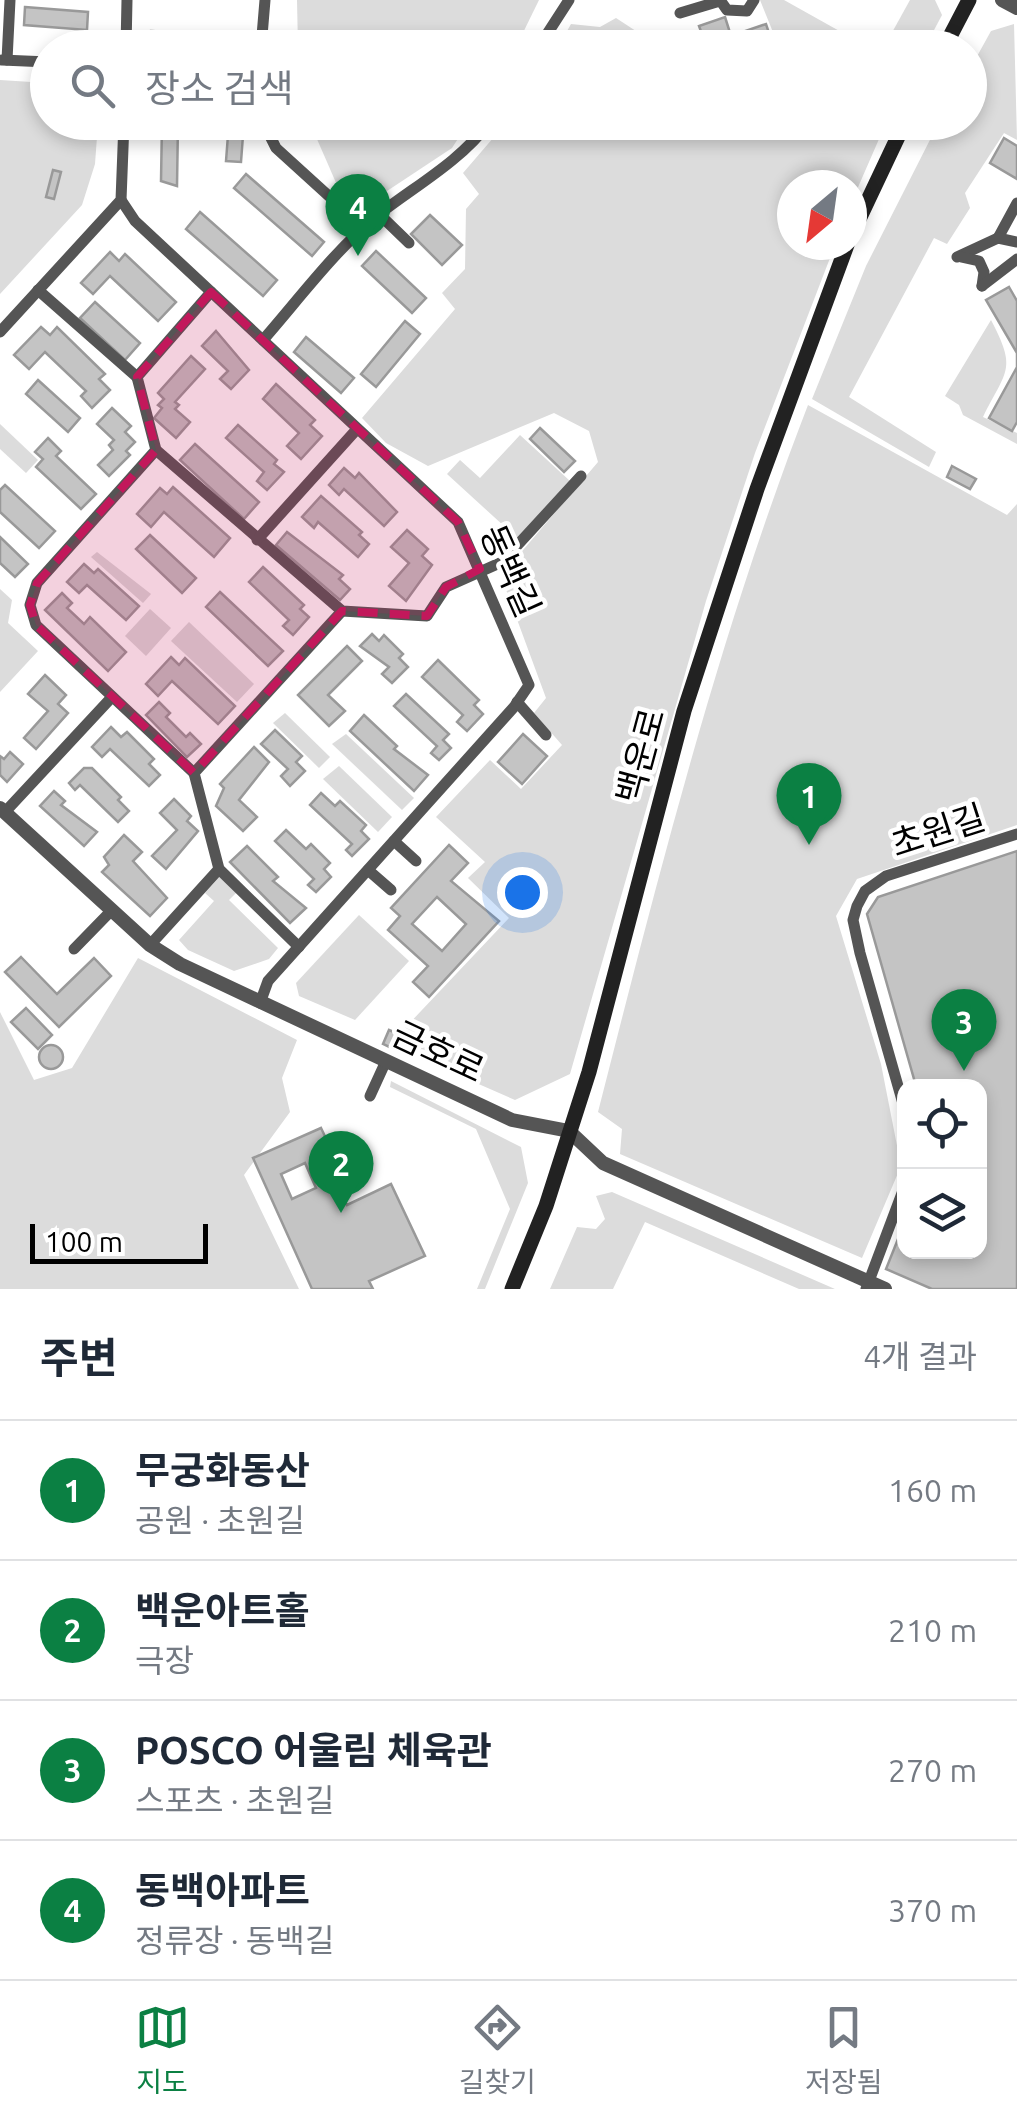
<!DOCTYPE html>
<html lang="ko">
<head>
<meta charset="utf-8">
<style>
	:root { --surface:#fff; --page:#f6f6f7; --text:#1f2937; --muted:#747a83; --line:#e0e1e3; --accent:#0b8043 }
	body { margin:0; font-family:Ubuntu,"Noto Sans KR",sans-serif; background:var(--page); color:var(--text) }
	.controls { position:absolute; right:30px; bottom:30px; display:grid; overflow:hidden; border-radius:20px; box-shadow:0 5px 15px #0003 }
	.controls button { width:90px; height:90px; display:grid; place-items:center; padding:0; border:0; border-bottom:2px solid var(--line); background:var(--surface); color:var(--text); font:50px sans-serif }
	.compass { position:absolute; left:777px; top:170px; width:90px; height:90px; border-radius:50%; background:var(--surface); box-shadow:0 5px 15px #0003; rotate:209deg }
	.scale { position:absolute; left:30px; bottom:25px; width:178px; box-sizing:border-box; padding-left:10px; border:5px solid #000; border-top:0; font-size:28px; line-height:35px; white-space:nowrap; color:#000; -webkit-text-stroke:8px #fff; paint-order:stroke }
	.you { position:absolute; left:522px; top:892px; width:35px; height:35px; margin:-25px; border:8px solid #fff; border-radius:50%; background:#1a73e8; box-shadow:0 0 0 15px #1a73e833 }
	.badge { display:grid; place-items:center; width:65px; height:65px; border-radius:50%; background:var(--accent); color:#fff; font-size:32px; font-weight:700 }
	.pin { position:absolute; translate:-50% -82px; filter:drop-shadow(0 2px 5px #0008) }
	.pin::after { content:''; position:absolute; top:52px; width:35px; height:30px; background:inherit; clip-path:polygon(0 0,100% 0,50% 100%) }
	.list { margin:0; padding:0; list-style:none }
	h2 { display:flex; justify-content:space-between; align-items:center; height:130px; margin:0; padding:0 40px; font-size:42px }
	h2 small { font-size:32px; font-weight:400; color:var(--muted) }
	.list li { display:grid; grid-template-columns:65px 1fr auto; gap:30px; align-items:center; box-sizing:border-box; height:140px; padding:0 40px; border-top:2px solid var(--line) }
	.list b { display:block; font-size:38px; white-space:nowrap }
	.list p { margin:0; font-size:32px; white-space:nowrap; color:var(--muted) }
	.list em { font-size:32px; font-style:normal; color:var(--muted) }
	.icon { flex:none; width:55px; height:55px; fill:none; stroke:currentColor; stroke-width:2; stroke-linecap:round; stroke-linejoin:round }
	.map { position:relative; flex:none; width:1017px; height:1289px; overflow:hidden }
	.search { position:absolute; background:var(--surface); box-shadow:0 5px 15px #0003; left:30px; right:30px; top:30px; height:110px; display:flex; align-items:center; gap:25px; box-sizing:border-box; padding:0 35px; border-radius:55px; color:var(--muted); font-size:38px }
	.sheet { height:690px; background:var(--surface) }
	nav { display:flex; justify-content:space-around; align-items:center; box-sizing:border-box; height:140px; border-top:2px solid var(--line); background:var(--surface); font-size:28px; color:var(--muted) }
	nav a { display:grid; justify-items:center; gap:5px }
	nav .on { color:var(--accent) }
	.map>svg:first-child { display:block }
	.green { fill:#dcdcdc }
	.building { fill:#c4c4c4; stroke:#999; stroke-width:2.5; fill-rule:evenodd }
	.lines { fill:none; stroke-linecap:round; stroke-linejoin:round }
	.minor { stroke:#555; stroke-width:11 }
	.tertiary { stroke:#555; stroke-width:14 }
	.secondary { stroke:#222; stroke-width:15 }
	.marked { fill:#c2185b; fill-opacity:0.2; stroke:#c2185b; stroke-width:8; stroke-dasharray:20 12; stroke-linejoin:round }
	.labels { text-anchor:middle; stroke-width:9; stroke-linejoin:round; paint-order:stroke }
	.street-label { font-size:35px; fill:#000; stroke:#fff }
</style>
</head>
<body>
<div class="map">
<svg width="1017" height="1289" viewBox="0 0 1017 1289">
	<rect width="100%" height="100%" fill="#fff"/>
	<!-- green -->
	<g class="green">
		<path d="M297 0H539L516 47 298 48Z"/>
		<path d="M760 0H784L868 47H779Z"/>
		<path d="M910 0H935L942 15 925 47H884Z"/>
		<path d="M616 18 642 35 648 47H558L571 24 600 27Z"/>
		<path d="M1014 24 1017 140 1004 133 965 193 970 208 947 244 934 238 849 397 936 452 929 467 812 399 866 266 937 126 970 122V69L991 31Z"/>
		<path d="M0 80 47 83 48 122 98 123 95 164 82 205 0 294Z"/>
		<path d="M310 123V122L468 123 452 148 387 191 337 185Z"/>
		<path d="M506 123H886L852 201V185H792V245H835L755 453 706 601 570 1074 515 1100 410 1054 417 1035 404 1029 509 918 468 878 485 862 436 817 490 760 521 789 562 745 534 713 546 698 501 576 598 462 589 431 554 413 428 466 386 443 362 418 455 309 442 293 465 269 466 209 479 194 463 173Z"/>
		<path d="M991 320C1017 370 1007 369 983 417L1017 433V444L963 415 959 405 945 396Z"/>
		<path d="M808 405 1007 515 1017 504V825L857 879 836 916 881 1064 901 1166 862 1258 620 1154 622 1129 598 1112C659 873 719 635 808 405Z"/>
		<path d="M0 424 38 460 26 473 0 449Z"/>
		<path d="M520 435 570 481 517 538 447 474 460 460 480 478Z"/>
		<path d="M97 552 151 594 143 603 91 557Z"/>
		<path d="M0 589 12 600 8 623 38 651 0 692Z"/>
		<path d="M150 609 171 628 146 656 125 636Z"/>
		<path d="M189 622 254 684 237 702 171 641Z"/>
		<path d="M285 713 330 757 319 768 273 723Z"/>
		<path d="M346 734 414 798 402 810 332 744Z"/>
		<path d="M339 766 392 817 378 832 323 779Z"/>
		<path d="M222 874 239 890 229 900 278 948 269 959 234 971 188 950 179 940 214 901 205 893Z"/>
		<path d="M359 915 409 961 355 1020 299 996 296 983Z"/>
		<path d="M138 958 297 1040 282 1078 290 1112 244 1175 299 1289H0V1012L34 1080 72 1068Z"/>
		<path d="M391 1081 521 1147 528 1183 485 1289H477L510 1209 476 1129 390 1087Z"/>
		<path d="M612 1192 835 1289H799L645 1222 613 1289H550L577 1227 596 1229 605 1219 596 1196Z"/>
	</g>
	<!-- building -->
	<g class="building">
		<path d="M25 7 88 12 87 30 24 25Z"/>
		<path d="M725 17 731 36 766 24 774 48H707L699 26Z"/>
		<path d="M151 31 238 36V48L150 46Z"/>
		<path d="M162 122H178L177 186 161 181Z"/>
		<path d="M229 122H244L241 162 226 161Z"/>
		<path d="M1004 138 1017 146V179L990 163Z"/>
		<path d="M53 170 61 172 54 199 46 197Z"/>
		<path d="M246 174 324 242 312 256 234 188Z"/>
		<path d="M200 212 277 280 263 296 186 229Z"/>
		<path d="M430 215 462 245 442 265 411 234Z"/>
		<path d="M376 251 426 298 412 313 362 266Z"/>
		<path d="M110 252 119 261 125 254 176 302 158 321 110 276 93 294 81 283Z"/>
		<path d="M1009 287 1017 301V422L1012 431 989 418 1017 367V353L986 300Z"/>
		<path d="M95 302 140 343 125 360 80 318Z"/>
		<path d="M405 321 420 334 376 387 361 374Z"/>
		<path d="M41 327 50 335 57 327 105 374 99 379 110 390 92 408 81 396 86 391 45 352 29 369 14 355Z"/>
		<path d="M216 331 249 370 231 389 220 379 228 371 202 346Z"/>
		<path d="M306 337 354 378 341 393 294 352Z"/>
		<path d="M191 356 205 369 175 402 179 405 175 409 190 422 176 438 154 418 162 408 158 405 164 399 158 393Z"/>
		<path d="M38 380 80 418 68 432 26 394Z"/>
		<path d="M276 384 315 420 310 425 322 436 301 459 287 446 299 433 263 399Z"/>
		<path d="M112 408 131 426 125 432 135 442 126 451 130 455 109 476 98 465 113 450 109 445 114 440 97 424Z"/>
		<path d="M238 425 277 460 274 464 284 472 267 490 257 481 264 472 226 438Z"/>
		<path d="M540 428 575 461 564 472 530 439Z"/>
		<path d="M48 438 61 451 56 456 96 494 81 509 36 467 43 459 35 452Z"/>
		<path d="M195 444 259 502 244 519 180 460Z"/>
		<path d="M952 466 976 479 970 489 947 477Z"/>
		<path d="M344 468 355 478 359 473 397 512 384 526 344 489 339 495 329 485Z"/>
		<path d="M5 485 55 531 39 548 0 512V490Z"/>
		<path d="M173 487 230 538 214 557 164 512 151 527 137 514 160 488 167 494Z"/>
		<path d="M321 496 362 532 359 535 369 544 358 557 318 522 314 528 302 517Z"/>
		<path d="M407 530 428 549 422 556 432 565 406 601 389 586 409 563 391 547Z"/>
		<path d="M287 532 343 575 339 579 350 589 340 600 276 545Z"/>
		<path d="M150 535 196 578 182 593 136 549Z"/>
		<path d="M0 537 28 564 15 577 0 563Z"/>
		<path d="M84 564 94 573 98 569 139 606 126 620 87 585 79 593 67 582Z"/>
		<path d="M263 567 304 605 300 609 309 617 293 635 283 626 289 620 249 582Z"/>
		<path d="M220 592 283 651 268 666 206 607Z"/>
		<path d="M62 593 72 603 67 608 84 624 90 617 126 652 108 671 45 610Z"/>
		<path d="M372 634 379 641 384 635 403 654 399 658 408 667 392 683 382 674 389 667 360 646Z"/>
		<path d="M347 646 362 661 328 695 345 711 329 726 298 695Z"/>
		<path d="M171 657 179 665 185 658 235 706 218 724 172 681 158 696 146 684Z"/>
		<path d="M438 660 479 700 474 705 483 714 467 731 457 722 463 715 422 677Z"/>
		<path d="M45 675 66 695 58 704 68 713 36 749 24 738 48 711 28 694Z"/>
		<path d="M406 694 449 734 443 740 451 748 439 760 431 753 437 746 394 706Z"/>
		<path d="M159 702 170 713 166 717 186 737 190 733 201 744 187 757 146 715Z"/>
		<path d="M364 715 397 746 394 749 428 775 414 791 350 731Z"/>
		<path d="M111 727 121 737 127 732 154 759 149 764 160 775 149 786 110 749 102 757 92 747Z"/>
		<path d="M275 730 302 756 296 762 305 771 290 786 281 776 288 769 261 744Z"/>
		<path d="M523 734 547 756 522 784 498 762Z"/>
		<path d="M254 747 269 762 239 800 257 817 243 831 216 806 224 788 220 784Z"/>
		<path d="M10 752 23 764 7 782 0 775V756L4 759Z"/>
		<path d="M84 768H92L121 797 118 800 129 811 118 822 80 785 75 790 69 783Z"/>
		<path d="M54 791 65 801 61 805 97 832 84 846 40 806Z"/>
		<path d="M321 793 335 806 340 801 366 825 361 831 369 839 352 856 346 850 352 844 310 805Z"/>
		<path d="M174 799 191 816 187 821 198 831 166 869 152 856 177 830 160 813Z"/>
		<path d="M286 830 306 849 311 844 330 863 324 869 331 877 316 892 308 885 314 879 275 841Z"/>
		<path d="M124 835 142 852 133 861 167 898 150 916 102 872 109 865 104 857Z"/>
		<path d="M449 845 468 863 451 881 499 921 429 997 413 982 428 966 388 930 400 916 391 908ZM437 897 466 924 442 951 412 924Z"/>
		<path d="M247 846 278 877 273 881 306 908 290 923 230 862Z"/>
		<path d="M1017 851V1289H932L886 1269 904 1224V1252H980V1086H916L867 914 878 897Z"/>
		<path d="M21 957 57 994 94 958 111 976 59 1027 5 972Z"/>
		<path d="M26 1008 52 1035 38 1049 11 1022Z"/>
		<path d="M389 1030 413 1040 406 1055 383 1044Z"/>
		<circle cx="51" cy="1057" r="12"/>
		<path d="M321 1128 333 1153 324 1158 334 1180 340 1177 349 1195 341 1194 347 1205 391 1184 425 1256 369 1281 373 1289H312L253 1158ZM305 1163 316 1188 292 1199 281 1174Z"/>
	</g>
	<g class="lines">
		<!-- minor -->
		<g class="minor">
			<path d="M720 0 727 10 747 11 754 0"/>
			<path d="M680 13 720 1"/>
			<path d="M126 48 127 0"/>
			<path d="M261 48 265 0"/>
			<path d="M538 48 569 0"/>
			<path d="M2 60 48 62"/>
			<path d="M7 60 10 0"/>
			<path d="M263 122 276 148 364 228"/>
			<path d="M121 200 135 221 458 522 529 685 514 707 268 981 260 1003"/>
			<path d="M379 214 409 243"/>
			<path d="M998 238 1017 203"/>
			<path d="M957 257 998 238 1017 242"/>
			<path d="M961 257 979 261 984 272 982 286"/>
			<path d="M982 286 1017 259"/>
			<path d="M38 290 137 377"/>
			<path d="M211 292 137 377 156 450 342 611 427 616 446 587 502 562 581 476"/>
			<path d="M0 332 121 200 124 122"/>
			<path d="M263 340C299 299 335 250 378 215 418 184 458 163 490 122"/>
			<path d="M156 450 37 583 30 605 36 625 194 773"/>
			<path d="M257 540 357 429"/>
			<path d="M517 702 546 735"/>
			<path d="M5 812 112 697"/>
			<path d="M394 841 416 861"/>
			<path d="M368 870 391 890"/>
			<path d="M150 945 219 869"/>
			<path d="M299 947 219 869 194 773 342 611"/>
			<path d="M74 949 112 910"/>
			<path d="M370 1096 386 1061"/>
			<path d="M904 1107 860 953 853 920 857 906 865 891 886 876 1017 834"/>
			<path d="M866 1289 904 1188"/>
		</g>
		<!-- tertiary -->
		<g class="tertiary">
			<path d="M1002 0 1017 8"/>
			<path d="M0 808 150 945 180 964 512 1120 569 1131 603 1163 885 1289"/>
		</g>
		<!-- secondary -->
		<g class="secondary">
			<path d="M944 48 969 0"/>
			<path d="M852 234 905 122"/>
			<path d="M512 1289 546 1206 589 1072 684 711 757 489 847 245"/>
		</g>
	</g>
	<!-- marked area -->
	<path class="marked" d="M211 292 458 522 480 569 446 587 427 616 342 611 194 773 36 625 30 605 37 583 156 450 137 377Z"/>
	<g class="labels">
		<!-- street labels -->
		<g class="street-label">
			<text transform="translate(510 571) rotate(66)" y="12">동백길</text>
			<text transform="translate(641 756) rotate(-75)" y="12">백운로</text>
			<text transform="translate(938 831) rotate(-18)" y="12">초원길</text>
			<text transform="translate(438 1052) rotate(25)" y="12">금호로</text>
		</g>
	</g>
</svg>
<div class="controls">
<button><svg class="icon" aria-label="locate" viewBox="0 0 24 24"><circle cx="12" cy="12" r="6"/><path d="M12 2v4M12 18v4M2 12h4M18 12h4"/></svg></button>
<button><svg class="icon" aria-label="layers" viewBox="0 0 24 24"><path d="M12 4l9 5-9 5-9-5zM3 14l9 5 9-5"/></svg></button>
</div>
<svg class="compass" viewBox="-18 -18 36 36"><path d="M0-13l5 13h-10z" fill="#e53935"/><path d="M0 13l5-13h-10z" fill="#747a83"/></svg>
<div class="scale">100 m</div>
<div class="you"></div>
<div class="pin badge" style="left:809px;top:845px">1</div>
<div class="pin badge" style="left:341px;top:1213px">2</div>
<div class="pin badge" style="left:964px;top:1071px">3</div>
<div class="pin badge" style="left:358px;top:256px">4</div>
<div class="search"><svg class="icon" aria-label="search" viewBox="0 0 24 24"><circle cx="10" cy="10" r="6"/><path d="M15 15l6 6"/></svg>장소 검색</div>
</div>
<section class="sheet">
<h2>주변<small>4개 결과</small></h2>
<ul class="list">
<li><span class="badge">1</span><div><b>무궁화동산</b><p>공원 · 초원길</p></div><em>160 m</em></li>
<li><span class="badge">2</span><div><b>백운아트홀</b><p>극장</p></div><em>210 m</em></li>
<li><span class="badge">3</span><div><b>POSCO 어울림 체육관</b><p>스포츠 · 초원길</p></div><em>270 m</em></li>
<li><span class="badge">4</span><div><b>동백아파트</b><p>정류장 · 동백길</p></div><em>370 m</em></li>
</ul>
</section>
<nav>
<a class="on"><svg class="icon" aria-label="map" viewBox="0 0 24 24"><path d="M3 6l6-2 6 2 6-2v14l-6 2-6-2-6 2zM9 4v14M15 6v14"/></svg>지도</a>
<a><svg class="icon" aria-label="directions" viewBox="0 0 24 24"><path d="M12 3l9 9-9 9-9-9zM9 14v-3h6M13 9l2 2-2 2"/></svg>길찾기</a>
<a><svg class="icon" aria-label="saved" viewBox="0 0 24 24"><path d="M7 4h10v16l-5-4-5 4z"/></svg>저장됨</a>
</nav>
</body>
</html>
